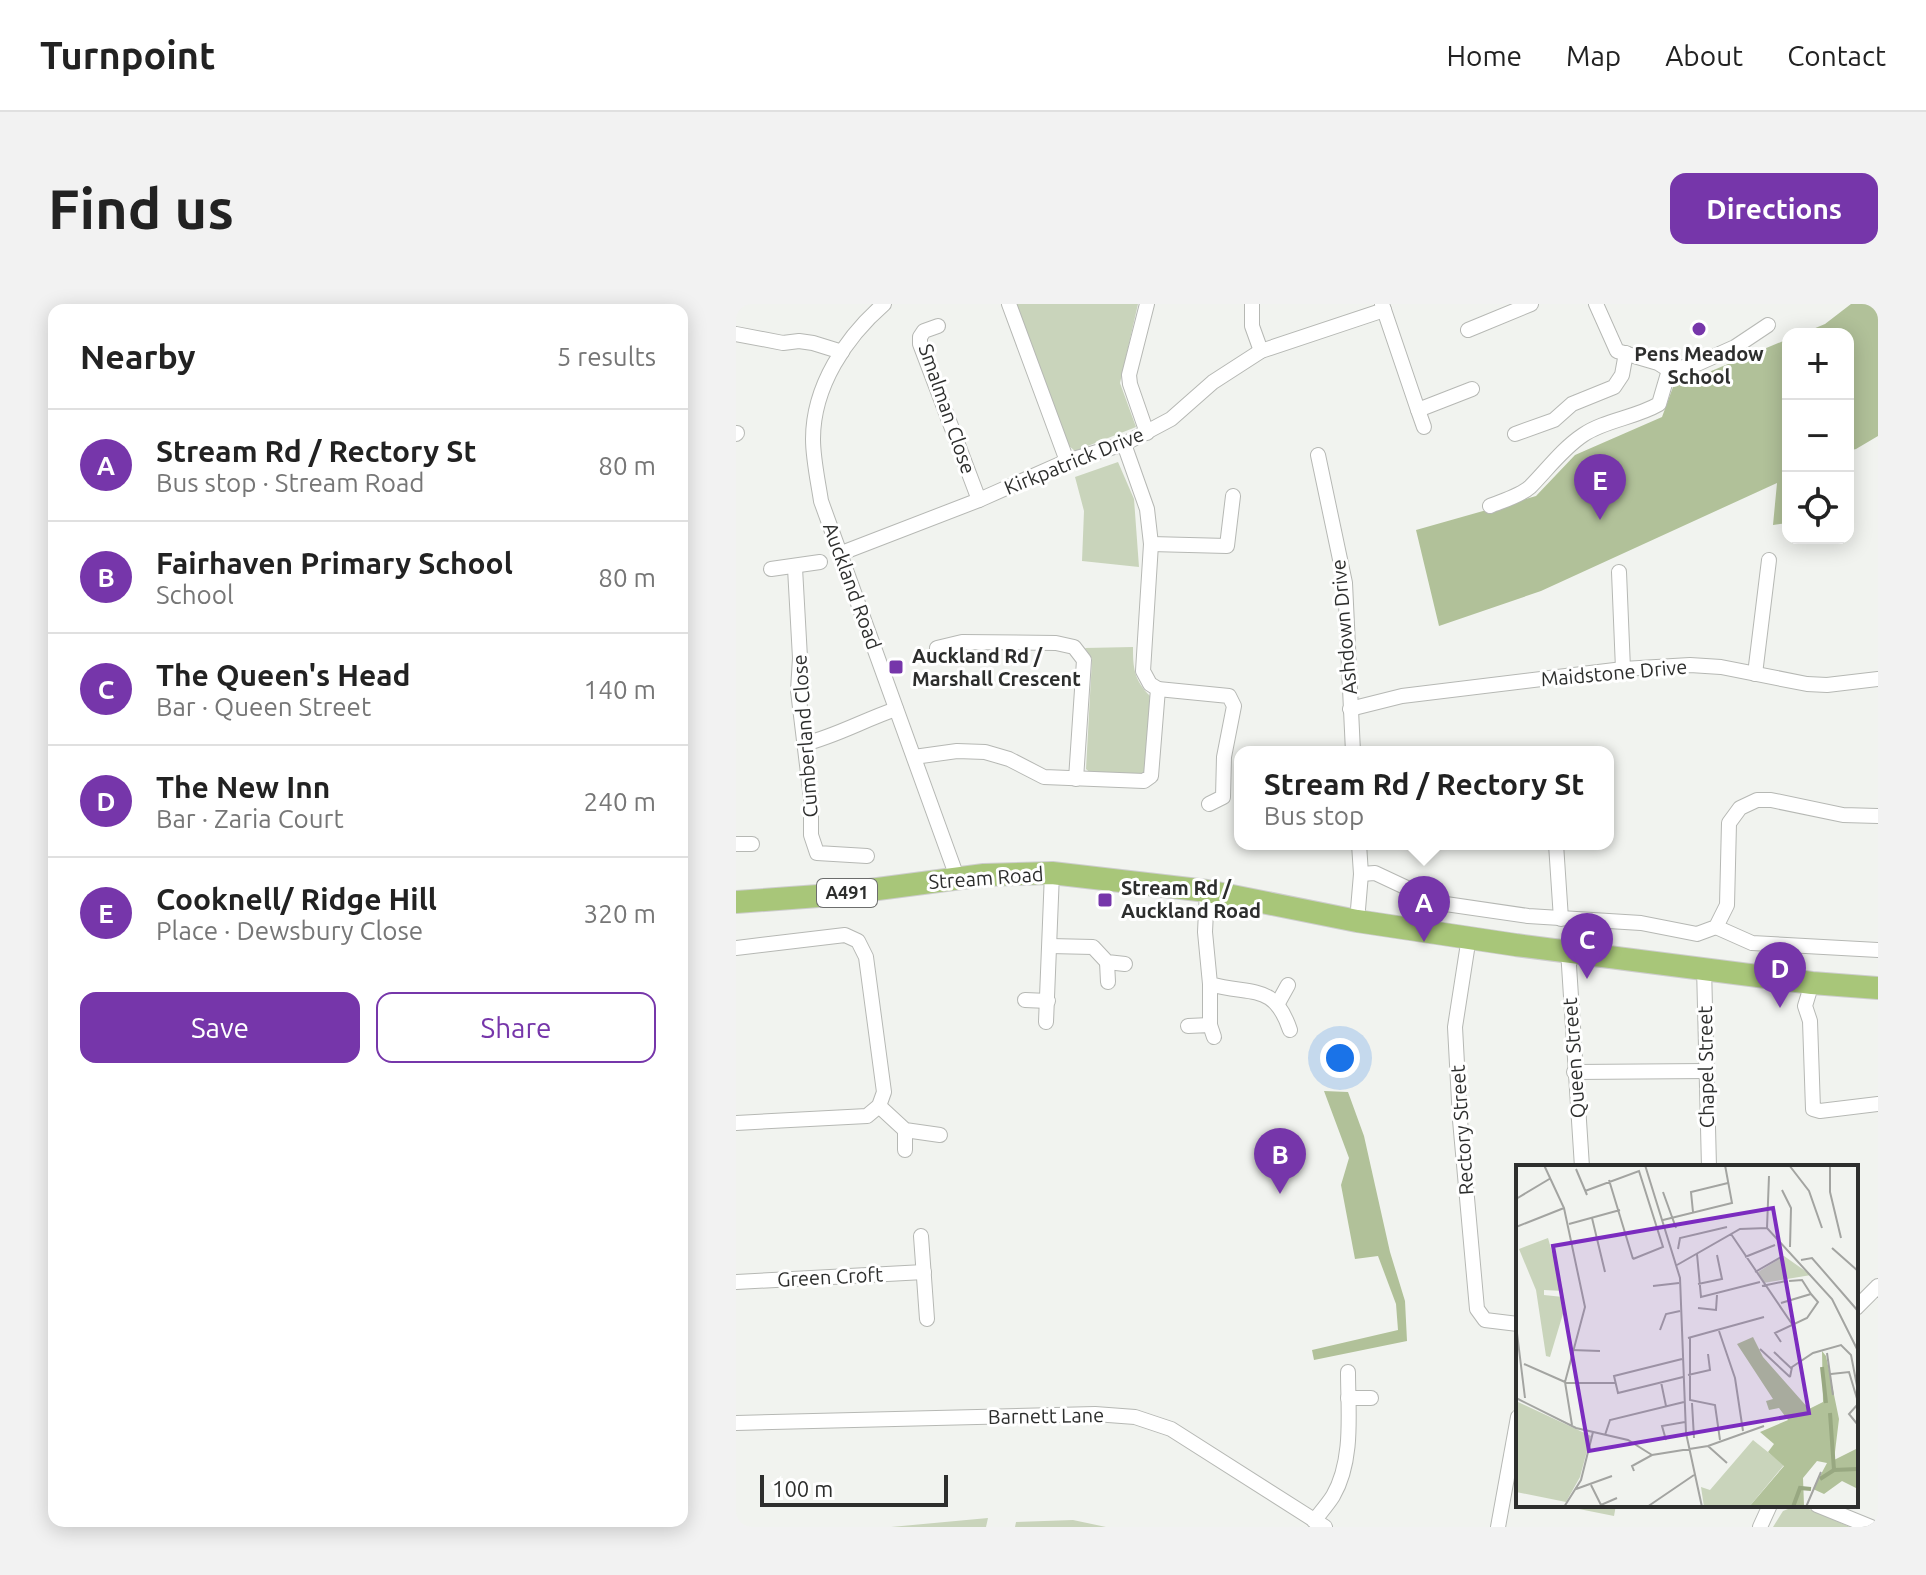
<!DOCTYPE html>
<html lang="en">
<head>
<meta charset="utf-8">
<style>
	:root { --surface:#fff; --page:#f2f2f2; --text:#222; --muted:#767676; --line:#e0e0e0; --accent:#7636aa }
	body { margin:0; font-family:Ubuntu,sans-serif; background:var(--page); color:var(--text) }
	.controls { position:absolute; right:24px; top:24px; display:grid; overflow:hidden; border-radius:16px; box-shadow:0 4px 20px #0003 }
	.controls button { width:72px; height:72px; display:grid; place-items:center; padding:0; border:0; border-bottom:2px solid var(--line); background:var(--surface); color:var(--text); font:40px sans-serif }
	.scale { position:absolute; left:24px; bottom:20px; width:188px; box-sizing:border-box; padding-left:8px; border:4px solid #2d2e2d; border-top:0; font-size:22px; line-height:28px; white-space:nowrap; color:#2d2e2d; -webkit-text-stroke:6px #fff; paint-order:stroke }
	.you { position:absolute; left:604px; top:754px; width:28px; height:28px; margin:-20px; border:6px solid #fff; border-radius:50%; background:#1a73e8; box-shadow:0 0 0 12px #1a73e833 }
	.badge { display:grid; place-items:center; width:52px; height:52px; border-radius:50%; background:var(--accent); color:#fff; font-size:26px; font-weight:700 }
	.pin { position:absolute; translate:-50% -66px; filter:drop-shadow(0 2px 4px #0008) }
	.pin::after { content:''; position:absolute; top:42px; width:28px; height:24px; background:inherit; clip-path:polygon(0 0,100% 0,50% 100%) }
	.popup { position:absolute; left:498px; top:442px; width:380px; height:104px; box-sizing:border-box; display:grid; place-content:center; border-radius:16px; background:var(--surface); filter:drop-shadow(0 2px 6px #0005); font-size:26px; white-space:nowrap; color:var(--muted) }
	.popup b { font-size:30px; color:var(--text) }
	.popup::after { content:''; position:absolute; left:50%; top:100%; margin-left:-16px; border:16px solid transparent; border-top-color:var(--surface) }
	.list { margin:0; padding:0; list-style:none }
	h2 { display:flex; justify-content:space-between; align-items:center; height:104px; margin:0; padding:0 32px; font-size:34px }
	h2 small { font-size:26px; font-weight:400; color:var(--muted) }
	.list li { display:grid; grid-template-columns:52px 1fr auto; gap:24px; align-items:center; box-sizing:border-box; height:112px; padding:0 32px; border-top:2px solid var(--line) }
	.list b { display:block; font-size:30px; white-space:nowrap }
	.list p { margin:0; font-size:26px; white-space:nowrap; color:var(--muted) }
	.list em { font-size:26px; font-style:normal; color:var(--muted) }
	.actions { display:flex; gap:16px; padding:24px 32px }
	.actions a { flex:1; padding:18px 0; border:2px solid var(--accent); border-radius:16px; text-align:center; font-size:28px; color:var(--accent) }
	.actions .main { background:var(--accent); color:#fff }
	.icon { flex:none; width:44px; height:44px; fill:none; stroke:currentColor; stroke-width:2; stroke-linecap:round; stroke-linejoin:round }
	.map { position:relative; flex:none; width:1142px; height:1223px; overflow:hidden; border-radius:16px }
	header { display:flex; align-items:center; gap:48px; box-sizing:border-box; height:112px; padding:0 40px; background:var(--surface); border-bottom:2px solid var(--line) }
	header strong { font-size:38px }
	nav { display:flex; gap:44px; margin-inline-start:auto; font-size:28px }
	.intro { display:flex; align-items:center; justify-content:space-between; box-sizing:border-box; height:192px; padding:0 48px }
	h1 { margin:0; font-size:56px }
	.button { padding:20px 36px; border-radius:16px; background:var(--accent); color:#fff; font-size:28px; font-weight:700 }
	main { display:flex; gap:48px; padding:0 48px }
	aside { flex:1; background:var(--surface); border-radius:16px; box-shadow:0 4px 20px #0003 }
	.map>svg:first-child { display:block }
	.green { fill:#c9d4bb }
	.forest { fill:#b1c199 }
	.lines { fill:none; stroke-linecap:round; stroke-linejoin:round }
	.minor-casing { stroke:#b6b8b4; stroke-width:16 }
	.highway-casing { stroke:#cdcdcd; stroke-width:24 }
	.minor { stroke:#fff; stroke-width:14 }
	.highway { stroke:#a8c679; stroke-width:22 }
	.poi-dot { fill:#7636aa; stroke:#fff; stroke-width:3 }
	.labels { text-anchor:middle; stroke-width:6; stroke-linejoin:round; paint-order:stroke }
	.shield { fill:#fff; stroke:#6c6d6c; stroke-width:2 }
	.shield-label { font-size:18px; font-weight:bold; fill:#2d2e2d }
	.poi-label { font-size:20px; font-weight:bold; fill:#2d2e2d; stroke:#fff; text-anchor:start }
	.street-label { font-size:20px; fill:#2d2e2d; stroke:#fff }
	.inset-river { fill:none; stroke:#98a881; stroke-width:4 }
	.inset-road { fill:none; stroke:#a3a4a1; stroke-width:2 }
	.view { fill:#7b2cbf; fill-opacity:0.15; stroke:#7b2cbf; stroke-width:4 }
	.inset-edge { fill:none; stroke:#2d2e2d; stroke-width:4 }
</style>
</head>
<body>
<header>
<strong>Turnpoint</strong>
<nav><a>Home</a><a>Map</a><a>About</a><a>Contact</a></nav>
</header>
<div class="intro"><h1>Find us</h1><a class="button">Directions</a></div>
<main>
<aside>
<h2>Nearby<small>5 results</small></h2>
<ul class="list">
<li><span class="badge">A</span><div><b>Stream Rd / Rectory St</b><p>Bus stop · Stream Road</p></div><em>80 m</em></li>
<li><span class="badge">B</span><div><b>Fairhaven Primary School</b><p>School</p></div><em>80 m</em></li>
<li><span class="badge">C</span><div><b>The Queen's Head</b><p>Bar · Queen Street</p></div><em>140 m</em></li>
<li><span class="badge">D</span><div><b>The New Inn</b><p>Bar · Zaria Court</p></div><em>240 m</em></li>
<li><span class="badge">E</span><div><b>Cooknell/ Ridge Hill</b><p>Place · Dewsbury Close</p></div><em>320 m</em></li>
</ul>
<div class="actions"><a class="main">Save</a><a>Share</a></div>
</aside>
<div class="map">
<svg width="1142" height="1223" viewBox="0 0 1142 1223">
	<rect width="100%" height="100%" fill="#f1f3ef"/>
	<!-- green -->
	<g class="green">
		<path d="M280 0H402L384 79 400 123 339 147 333 142Z"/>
		<path d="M382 158 398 195 403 263 346 257 348 207 339 173Z"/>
		<path d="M397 343C397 364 398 376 414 392L409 470H356L350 465 356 355 349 344Z"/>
		<path d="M823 1201H880L878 1212Z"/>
		<path d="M1062 1201H1064L1114 1223H1037L1047 1207Z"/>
		<path d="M252 1214 250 1223H155Z"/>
		<path d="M337 1216 370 1223H279L280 1218Z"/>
	</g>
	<!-- forest -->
	<g class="forest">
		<path d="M1115 0H1142V132L1120 145 1112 147V30H1065L1089 20Z"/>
		<path d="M1052 35V219L1037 221 1041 179 805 287 703 322 680 226 800 192 839 151 926 113 937 83Z"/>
		<path d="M588 787 612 788 628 832 654 948 669 997 671 1037 578 1056 576 1046 662 1026 660 1000 642 952 619 955 605 881 613 854Z"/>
	</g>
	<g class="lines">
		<!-- minor casing -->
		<g class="minor-casing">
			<g id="minor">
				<path d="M148 0C110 33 77 82 77 135 77 155 82 177 85 197L221 573"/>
				<path d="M273 0 331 157"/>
				<path d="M411 0 393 71 394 80 411 129"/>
				<path d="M516 0V22L525 47"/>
				<path d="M646 0 682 106 736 85"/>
				<path d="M860 0 881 47 922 59 933 66"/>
				<path d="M202 22 188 27 184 33V40L243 196"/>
				<path d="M732 26 795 0"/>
				<path d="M0 30 47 39 63 37 77 39 106 48"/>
				<path d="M933 66 961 60 999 43 1032 21"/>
				<path d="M682 106 688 123"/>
				<path d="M0 130 1 129"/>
				<path d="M779 130 818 116 836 100 878 83 886 71 890 49"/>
				<path d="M582 151 609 279 617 448"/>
				<path d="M754 202C766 197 784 192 794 183 811 166 826 145 847 131 869 116 899 114 923 100L933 66"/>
				<path d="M415 240 491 242 497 192"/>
				<path d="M103 250 243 196 331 157 388 140 435 115 477 78 525 47 648 6"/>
				<path d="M59 264 64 354 62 387 75 494V531L81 549 131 552"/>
				<path d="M35 265 84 258"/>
				<path d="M883 268 887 365"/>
				<path d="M201 344 226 338 320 339 338 343 348 356 340 475"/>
				<path d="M1019 370 1033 256"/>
				<path d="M422 385 493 392 498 402 488 453 487 493 473 500"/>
				<path d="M614 405 666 392 887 365 954 361 985 363 1071 380 1091 381 1142 375"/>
				<path d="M68 440C100 432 128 416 160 405"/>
				<path d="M178 453 221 447 249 448 273 455 308 473 408 477 415 472 422 385 414 380 407 367 415 240 411 205 388 140"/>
				<path d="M0 540H16"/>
				<path d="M820 540 825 615"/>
				<path d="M625 570 639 569 703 599 792 612 905 619 961 630 980 623 991 601 993 519 1004 504 1021 496H1035L1107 511 1142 512"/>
				<path d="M471 587 469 628 474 680C516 692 538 678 554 726"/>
				<path d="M621 617 625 570 623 540"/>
				<path d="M980 623 1016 639 1142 646"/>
				<path d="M733 633 719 723 724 816 741 1005 749 1016 782 1020"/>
				<path d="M314 642 357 643 371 658 389 660"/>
				<path d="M0 644 109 631 122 637 130 653 148 788 143 802 131 812 0 819"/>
				<path d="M832 646 846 863"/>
				<path d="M371 658 372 678"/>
				<path d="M968 663 973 863"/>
				<path d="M1076 679 1069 702 1074 717 1077 805 1084 807 1142 800"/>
				<path d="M289 696 312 697"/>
				<path d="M542 699 552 681"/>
				<path d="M310 718 316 569"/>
				<path d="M474 721V680"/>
				<path d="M452 722 474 721 478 733"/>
				<path d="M838 768 971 767"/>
				<path d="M143 802 169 826 204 831"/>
				<path d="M169 826V846"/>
				<path d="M185 932 191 1015"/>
				<path d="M0 978 188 968"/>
				<path d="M1120 1004 1142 982"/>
				<path d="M612 1094H635"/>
				<path d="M0 1119 359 1110 399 1113 435 1125 589 1223"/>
				<path d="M1081 1201 1135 1223"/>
				<path d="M578 1217C584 1209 592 1200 597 1192 618 1156 612 1107 612 1068"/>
				<path d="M762 1223 782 1113"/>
				<path d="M1024 1223 1034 1201"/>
			</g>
		</g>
		<!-- highway casing -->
		<g class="highway-casing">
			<path id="highway" d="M0 598 96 591 248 571 316 569 471 587 621 617 780 641 1076 679 1142 684"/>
		</g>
		<!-- minor -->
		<use href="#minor" class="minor"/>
		<!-- highway -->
		<use href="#highway" class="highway"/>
	</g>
	<!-- markers -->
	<g class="poi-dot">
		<circle cx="963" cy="25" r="8"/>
		<rect x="152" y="355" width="16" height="16" rx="4"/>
		<rect x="361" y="588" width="16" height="16" rx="4"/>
	</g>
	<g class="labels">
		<!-- shield labels -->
		<rect class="shield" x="81" y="575" width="60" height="28" rx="6"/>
		<g class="shield-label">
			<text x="111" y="595">A491</text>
		</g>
		<!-- poi labels -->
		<g class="poi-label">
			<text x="963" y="57" text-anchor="middle">Pens Meadow<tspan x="963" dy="23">School</tspan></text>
			<text x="176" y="359">Auckland Rd /<tspan x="176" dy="23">Marshall Crescent</tspan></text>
			<text x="385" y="591">Stream Rd /<tspan x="385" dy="23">Auckland Road</tspan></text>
		</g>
		<!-- street labels -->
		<g class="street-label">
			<text transform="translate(211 105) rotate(71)" y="7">Smalman Close</text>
			<text transform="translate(338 157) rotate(-22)" y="7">Kirkpatrick Drive</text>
			<text transform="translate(116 282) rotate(70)" y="7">Auckland Road</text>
			<text transform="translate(608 323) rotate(-95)" y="7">Ashdown Drive</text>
			<text transform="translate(878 369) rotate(-5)" y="7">Maidstone Drive</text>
			<text transform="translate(69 432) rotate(-94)" y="7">Cumberland Close</text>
			<text transform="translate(250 574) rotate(-4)" y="7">Stream Road</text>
			<text transform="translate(838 754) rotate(-94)" y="7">Queen Street</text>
			<text transform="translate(970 763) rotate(-91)" y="7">Chapel Street</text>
			<text transform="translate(726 826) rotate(-94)" y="7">Rectory Street</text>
			<text transform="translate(94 973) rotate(-3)" y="7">Green Croft</text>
			<text transform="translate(310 1112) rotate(-1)" y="7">Barnett Lane</text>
		</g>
	</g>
	<!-- overview -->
	<g transform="translate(780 861)">
		<rect width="342" height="342" fill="#f1f3ef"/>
		<path d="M32 73 47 126 28 125V130L47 132 49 142 34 192 30 191 20 125 3 84ZM268 91 295 110 247 118 242 107ZM0 236 75 271 64 312 50 337 0 327ZM237 275 268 300 233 342H188L185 322 194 325Z" fill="#c9d4bb"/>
		<path d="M237 172 247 192 293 244 307 237 306 186 310 191 323 254 318 295 342 283V324L326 316 308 329 297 324 311 298 301 296 287 313 288 340 233 342 268 301 252 287 258 279 244 267 272 255 263 243 253 245 250 236 257 234 221 179Z" fill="#b1c199"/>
		<path class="inset-river" d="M306 202 310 238M314 248 318 305M304 314 318 305 342 304M277 342 284 323 295 324"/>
		<path class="inset-road" d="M28 0 48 43 69 142 49 217 56 260M129 0 164 113 170 268 186 342M273 0 293 26 306 63M314 0V27L325 73M60 4 71 30M93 15 117 94M266 25 275 43 274 82M69 26 123 6 147 82 117 94M147 27 160 63M0 34 35 13M177 47 175 27 212 18M76 53 89 107M147 55 216 38 209 0M53 59 104 45M0 62 48 43M251 63 253 11M215 69 276 159M316 83 342 106M162 84 164 73 211 62M181 89 185 132 244 117M229 92 259 80M285 95 296 93 342 146M161 100 224 64 251 63 316 134 342 186M239 107 267 91M273 116 286 115 295 129M182 119 206 114 201 90M137 121 163 118M246 121 270 116M182 143 200 145 201 130M0 160 9 233M144 165 150 149 164 146M203 166 219 213 227 266M172 173 248 152M174 173V235L199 240 204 275M265 177 259 168 291 153 302 137 295 129 265 138M244 184 274 212M56 185 84 186M258 187 276 204M311 188 317 230M166 194 98 211 102 228 167 212M8 199 49 217M315 209 333 207 342 237M172 210 194 205 192 189M274 212 276 202 297 188 325 180 335 190 342 226M145 217 150 241M49 218H99M0 233 60 263 112 275 136 290M176 238 178 273M342 239 333 249 342 260M89 270 94 255 168 237M150 275 146 261 169 257M192 281 211 298M118 306 116 301 136 290 192 281 248 261M75 320 85 340 101 333M60 324 96 311M48 342 65 315 77 267M131 342 178 310M290 342 305 307"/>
		<path class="view" d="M257 43 293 248 73 286 37 81Z"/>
		<rect width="342" height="342" class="inset-edge"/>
	</g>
</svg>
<div class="controls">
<button>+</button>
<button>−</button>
<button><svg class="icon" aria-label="locate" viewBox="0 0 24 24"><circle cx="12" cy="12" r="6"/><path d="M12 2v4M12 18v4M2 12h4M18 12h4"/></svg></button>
</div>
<div class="scale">100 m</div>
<div class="you"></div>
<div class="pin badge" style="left:688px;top:638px">A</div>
<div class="popup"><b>Stream Rd / Rectory St</b>Bus stop</div>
<div class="pin badge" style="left:544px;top:890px">B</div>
<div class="pin badge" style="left:851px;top:675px">C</div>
<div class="pin badge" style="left:1044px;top:704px">D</div>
<div class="pin badge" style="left:864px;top:216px">E</div>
</div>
</main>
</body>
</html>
